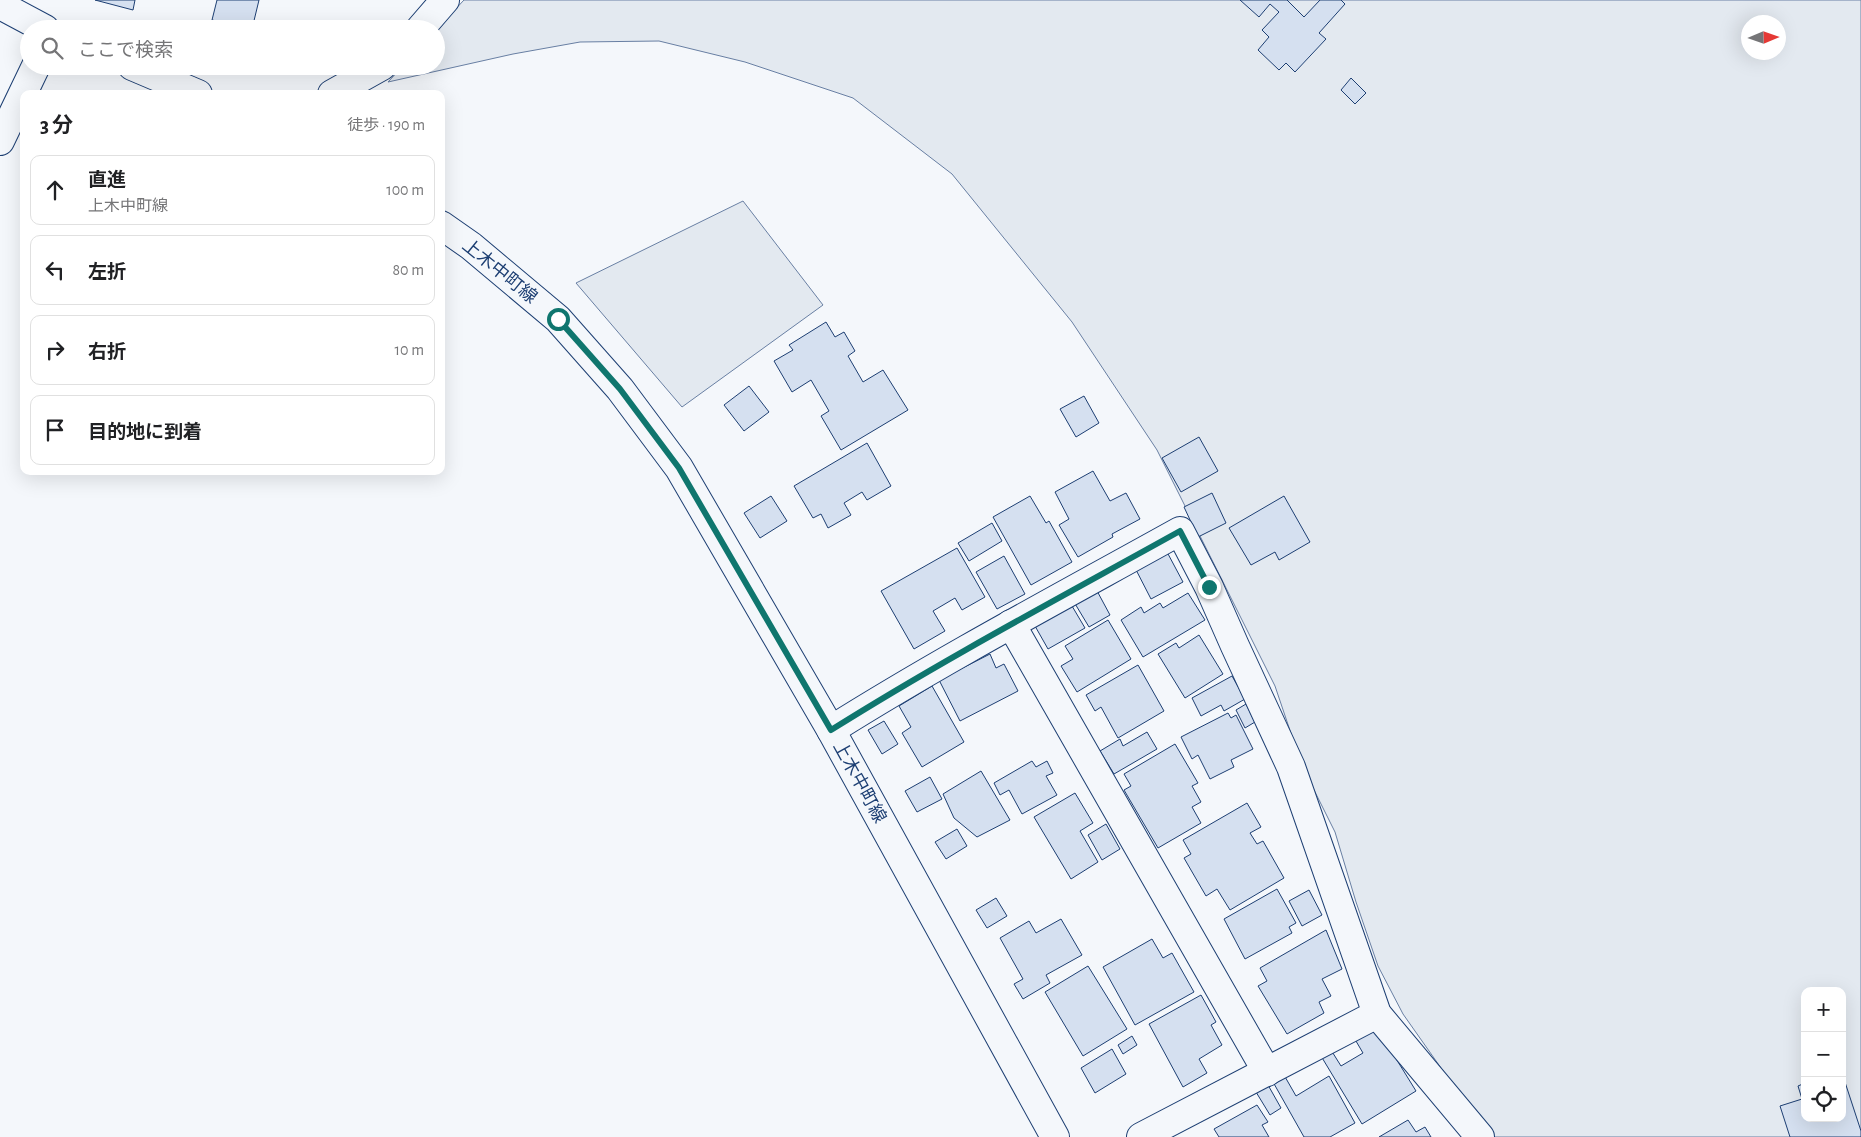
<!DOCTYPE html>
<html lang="ja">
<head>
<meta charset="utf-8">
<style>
	:root { --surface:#fff; --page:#f6f6f6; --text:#202124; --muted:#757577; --line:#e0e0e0 }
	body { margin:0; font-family:"Alegreya Sans","Noto Sans JP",sans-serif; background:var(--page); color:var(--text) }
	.controls { position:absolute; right:15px; bottom:15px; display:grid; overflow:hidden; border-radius:10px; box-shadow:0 5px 20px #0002 }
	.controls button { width:45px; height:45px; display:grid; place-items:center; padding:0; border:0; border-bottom:1px solid var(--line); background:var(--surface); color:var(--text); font:25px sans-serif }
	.compass { position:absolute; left:1741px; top:15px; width:45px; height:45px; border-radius:50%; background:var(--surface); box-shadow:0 5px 20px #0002; rotate:88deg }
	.stop { position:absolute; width:15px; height:15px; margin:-11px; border:4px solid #0f766e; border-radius:50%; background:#fff }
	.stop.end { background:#0f766e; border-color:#fff; box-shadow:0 1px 5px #0008 }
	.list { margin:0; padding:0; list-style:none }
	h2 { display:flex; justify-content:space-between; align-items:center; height:65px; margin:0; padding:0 20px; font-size:21px }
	h2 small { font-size:16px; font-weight:400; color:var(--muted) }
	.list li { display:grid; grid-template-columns:32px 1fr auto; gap:15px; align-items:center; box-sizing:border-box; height:70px; margin:0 10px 10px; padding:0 10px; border:1px solid var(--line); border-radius:10px }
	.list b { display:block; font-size:19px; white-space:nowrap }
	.list p { margin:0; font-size:16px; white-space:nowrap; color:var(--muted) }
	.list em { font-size:16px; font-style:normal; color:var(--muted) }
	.icon { flex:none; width:28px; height:28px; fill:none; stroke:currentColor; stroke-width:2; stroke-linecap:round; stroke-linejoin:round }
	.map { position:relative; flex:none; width:1861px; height:1137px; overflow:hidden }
	.search { position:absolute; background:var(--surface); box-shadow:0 5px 20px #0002; left:20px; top:20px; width:425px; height:55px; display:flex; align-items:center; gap:12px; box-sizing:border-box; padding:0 18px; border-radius:28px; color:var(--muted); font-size:19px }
	.panel { position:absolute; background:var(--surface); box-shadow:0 5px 20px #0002; left:20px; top:90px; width:425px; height:385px; border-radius:10px }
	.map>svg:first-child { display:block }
	.green { fill:#e3e9f0; stroke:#687fa3; fill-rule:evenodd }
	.building { fill:#d5e0f0; stroke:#1d3f73 }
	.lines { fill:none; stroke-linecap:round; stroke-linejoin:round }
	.minor-casing { stroke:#1d3f73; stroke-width:30 }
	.secondary-casing { stroke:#1d3f73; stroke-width:30 }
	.minor { stroke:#f4f7fb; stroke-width:28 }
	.secondary { stroke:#f4f7fb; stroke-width:28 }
	.route { stroke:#0f766e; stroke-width:6 }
	.labels { text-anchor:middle; stroke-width:4; stroke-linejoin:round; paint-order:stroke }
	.street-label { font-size:18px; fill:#1d3f73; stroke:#f4f7fb }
</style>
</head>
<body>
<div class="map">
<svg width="1861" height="1137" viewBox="0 0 1861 1137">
	<rect width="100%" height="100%" fill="#f4f7fb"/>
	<!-- green -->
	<g class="green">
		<path d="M464 0H1861V1137H1493L1453 1085 1403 1014 1378 966 1356 902 1335 832 1302 766 1275 686 1157 450 1072 322 952 174 853 98 745 62 659 41 580 42 513 54 388 82 403 66H436V30ZM1748 22H1778V52H1748ZM1805 991H1842V1118H1805Z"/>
		<path d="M743 201 823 305 682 407 576 283Z"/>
	</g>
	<!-- building -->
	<g class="building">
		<path d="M95 0H135L133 10Z"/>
		<path d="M217 0H259L252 29 212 20Z"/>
		<path d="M1240 0H1287L1304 17 1320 0H1341L1345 4 1319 33 1326 39 1295 72 1286 63 1279 70 1258 50 1269 37 1262 30 1279 12 1270 4 1259 17Z"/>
		<path d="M1351 78 1366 93 1355 104 1341 90Z"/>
		<path d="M826 322 835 337 844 332 855 351 848 356 863 382 883 370 908 410 841 450 821 416 829 411 811 380 792 392 774 361 793 350 789 345Z"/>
		<path d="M749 386 769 412 744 431 724 405Z"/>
		<path d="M1084 396 1099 423 1076 437 1060 409Z"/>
		<path d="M1199 437 1218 471 1181 492 1162 458Z"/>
		<path d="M867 443 891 486 867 500 862 492 844 503 851 515 828 528 821 514 813 518 794 486Z"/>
		<path d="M1093 471 1110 501 1126 493 1140 519 1112 534 1113 537 1078 557 1059 525 1069 519 1055 492Z"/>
		<path d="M1212 493 1226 523 1198 537 1184 507Z"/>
		<path d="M771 496 787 521 760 538 744 513Z"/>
		<path d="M1030 496 1046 523 1049 521 1072 562 1031 585 993 517Z"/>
		<path d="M1284 496 1310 542 1279 560 1275 552 1251 565 1229 528Z"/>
		<path d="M992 523 1002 541 969 561 958 543Z"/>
		<path d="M957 548 985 597 962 610 955 598 933 611 945 631 914 649 881 591Z"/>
		<path d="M1167 552 1183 582 1151 599 1133 564Z"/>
		<path d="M1004 556 1025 594 997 609 976 572Z"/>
		<path d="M1096 589 1110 615 1089 627 1074 602Z"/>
		<path d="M1188 593 1205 620 1143 657 1121 620 1141 607 1144 613 1160 603 1163 608Z"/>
		<path d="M1072 606 1085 628 1048 649 1035 626Z"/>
		<path d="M1108 620 1131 659 1077 692 1061 666 1073 659 1065 646Z"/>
		<path d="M1199 635 1223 674 1185 698 1158 654 1176 643 1179 648Z"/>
		<path d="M990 654 996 668 1004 664 1018 691 960 721 939 680Z"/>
		<path d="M1138 665 1164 711 1118 738 1101 707 1095 711 1086 695Z"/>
		<path d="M1232 676 1245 699 1224 711 1221 705 1201 716 1192 698Z"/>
		<path d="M932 686 964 742 922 767 902 733 911 727 899 706Z"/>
		<path d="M1246 704 1255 722 1245 728 1236 710Z"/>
		<path d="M1228 713 1231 718 1236 715 1253 749 1231 760 1234 767 1210 779 1198 755 1192 759 1181 737Z"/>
		<path d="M884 721 898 744 882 754 868 730Z"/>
		<path d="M1147 732 1157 749 1114 774 1100 751 1120 739 1123 746Z"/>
		<path d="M1175 744 1198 783 1192 786 1201 802 1192 807 1201 823 1158 848 1124 790 1131 786 1124 774Z"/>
		<path d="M1032 761 1036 767 1047 761 1053 773 1046 776 1057 795 1022 814 1009 790 1000 795 994 783Z"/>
		<path d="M981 771 1010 820 977 837 954 818 943 794Z"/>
		<path d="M930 777 942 799 917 812 905 791Z"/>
		<path d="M1075 793 1093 823 1080 831 1098 862 1071 879 1034 817Z"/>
		<path d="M1247 803 1261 827 1250 833 1257 844 1263 841 1284 878 1230 910 1217 889 1206 896 1184 858 1191 854 1183 840Z"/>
		<path d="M1106 824 1120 849 1102 860 1088 835Z"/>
		<path d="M957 829 967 846 946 859 935 842Z"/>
		<path d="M1277 889 1296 923 1289 927 1292 933 1245 959 1224 919Z"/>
		<path d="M1309 890 1322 915 1302 926 1289 901Z"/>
		<path d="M996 898 1007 916 987 928 976 910Z"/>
		<path d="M1061 919 1082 955 1046 975 1050 983 1023 999 1014 984 1023 979 1000 938 1029 921 1036 933Z"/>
		<path d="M1326 930 1342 969 1322 979 1331 996 1319 1002 1324 1013 1287 1034 1258 986 1267 981 1260 968Z"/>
		<path d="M1152 939 1163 958 1172 953 1194 992 1135 1025 1103 967Z"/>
		<path d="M1088 966 1127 1029 1083 1056 1045 992Z"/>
		<path d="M1201 995 1216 1022 1211 1025 1222 1045 1199 1059 1207 1073 1183 1087 1149 1024Z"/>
		<path d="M1374 1023 1416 1091 1362 1124 1321 1056 1331 1050 1341 1066 1363 1053 1353 1036Z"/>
		<path d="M1132 1036 1137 1045 1123 1054 1118 1045Z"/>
		<path d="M1112 1049 1126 1074 1095 1093 1081 1068Z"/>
		<path d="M1842 1073 1861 1131V1137H1790L1780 1106 1802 1099 1798 1086 1805 1083V1118H1842Z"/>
		<path d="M1284 1075 1296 1096 1329 1076 1355 1123 1330 1137H1304L1273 1082Z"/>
		<path d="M1268 1085 1281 1108 1270 1115 1256 1092Z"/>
		<path d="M1257 1105 1268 1122 1262 1125 1269 1137H1219L1214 1129Z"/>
		<path d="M1408 1120 1416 1132 1425 1127 1431 1137H1379Z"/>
	</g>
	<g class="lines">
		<!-- minor casing -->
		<g class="minor-casing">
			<g id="minor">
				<path d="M420 29 445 0"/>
				<path d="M332 94 382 66"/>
				<path d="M1011 624 1267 1072"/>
				<path d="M831 730C944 659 1063 596 1180 531L1209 587 1235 646 1291 767 1377 1014 1480 1137"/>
				<path d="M1141 1137 1377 1014"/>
			</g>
		</g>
		<!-- secondary casing -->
		<g class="secondary-casing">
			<g id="secondary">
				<path d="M0 5 45 29"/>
				<path d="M132 66 198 94"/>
				<path d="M0 141 36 66"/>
				<path d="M441 225 471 246 558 319 620 389 679 468 831 730 1055 1137"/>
			</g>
		</g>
		<!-- minor -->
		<use href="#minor" class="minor"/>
		<!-- secondary -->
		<use href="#secondary" class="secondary"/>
	</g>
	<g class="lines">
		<!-- route -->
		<path class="route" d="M558 319 620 389 679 468 831 730C944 659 1063 596 1180 531L1209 587"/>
	</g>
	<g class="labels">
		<!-- street labels -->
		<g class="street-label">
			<text transform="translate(500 271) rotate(39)" y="6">上木中町線</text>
			<text transform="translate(860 782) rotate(61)" y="6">上木中町線</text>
		</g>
	</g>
</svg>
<div class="controls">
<button>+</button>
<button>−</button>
<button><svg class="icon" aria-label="locate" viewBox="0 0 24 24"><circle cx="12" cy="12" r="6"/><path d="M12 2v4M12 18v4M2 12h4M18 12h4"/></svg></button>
</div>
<svg class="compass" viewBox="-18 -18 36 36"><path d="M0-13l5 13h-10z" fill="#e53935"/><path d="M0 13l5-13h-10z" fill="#757577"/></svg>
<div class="stop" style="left:558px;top:319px"></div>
<div class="stop end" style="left:1209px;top:587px"></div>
<div class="search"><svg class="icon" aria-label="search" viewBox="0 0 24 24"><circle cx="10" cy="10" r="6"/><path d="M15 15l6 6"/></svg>ここで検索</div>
<section class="panel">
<h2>3 分<small>徒歩 · 190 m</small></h2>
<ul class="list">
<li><svg class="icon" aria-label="ahead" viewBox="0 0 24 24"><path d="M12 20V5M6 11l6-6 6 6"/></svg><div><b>直進</b><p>上木中町線</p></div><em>100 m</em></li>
<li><svg class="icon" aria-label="left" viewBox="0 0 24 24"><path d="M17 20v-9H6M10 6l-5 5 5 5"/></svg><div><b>左折</b></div><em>80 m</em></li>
<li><svg class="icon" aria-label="right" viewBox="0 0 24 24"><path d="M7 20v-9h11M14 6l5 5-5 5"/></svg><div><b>右折</b></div><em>10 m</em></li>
<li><svg class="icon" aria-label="arrive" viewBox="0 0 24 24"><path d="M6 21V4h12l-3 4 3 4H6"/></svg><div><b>目的地に到着</b></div></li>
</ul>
</section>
</div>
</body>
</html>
